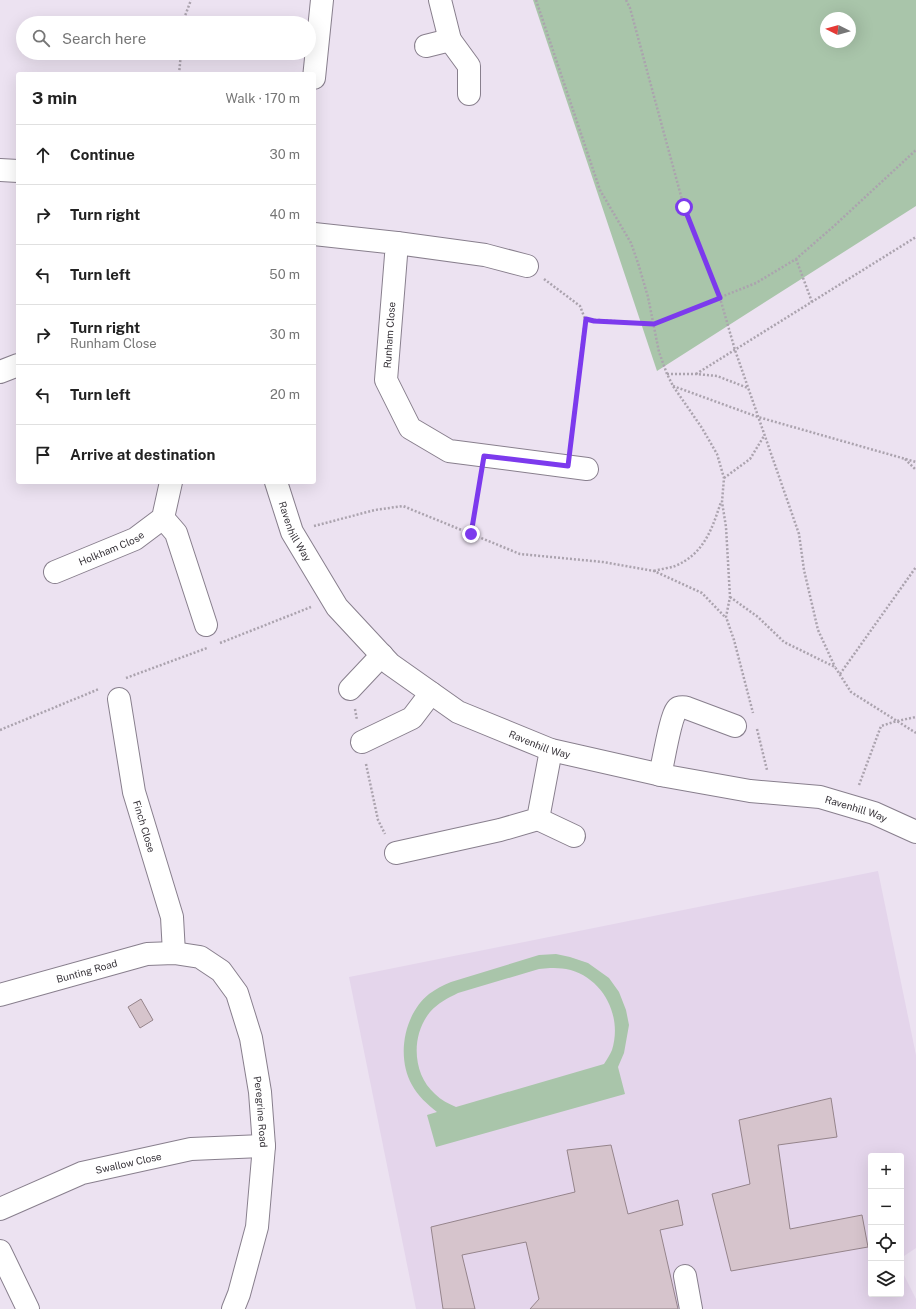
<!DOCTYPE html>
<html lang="en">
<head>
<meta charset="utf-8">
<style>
	:root { --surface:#fff; --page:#f2f2f2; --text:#222; --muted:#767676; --line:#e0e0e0 }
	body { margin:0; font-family:"Public Sans",sans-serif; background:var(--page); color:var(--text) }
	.controls { position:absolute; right:12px; bottom:12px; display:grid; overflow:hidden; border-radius:4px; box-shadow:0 4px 16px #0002 }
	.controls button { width:36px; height:36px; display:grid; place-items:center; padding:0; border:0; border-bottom:1px solid var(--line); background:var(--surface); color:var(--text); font:20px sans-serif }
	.compass { position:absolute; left:820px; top:12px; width:36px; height:36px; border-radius:50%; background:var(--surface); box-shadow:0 4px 16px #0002; rotate:276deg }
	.stop { position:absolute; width:12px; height:12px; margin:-9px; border:3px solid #7c3aed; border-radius:50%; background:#fff }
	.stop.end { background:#7c3aed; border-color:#fff; box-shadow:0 1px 4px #0008 }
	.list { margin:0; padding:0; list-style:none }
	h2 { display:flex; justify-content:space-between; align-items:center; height:52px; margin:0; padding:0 16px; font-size:17px }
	h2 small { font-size:13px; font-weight:400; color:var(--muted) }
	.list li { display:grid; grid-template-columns:26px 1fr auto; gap:12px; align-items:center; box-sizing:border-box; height:60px; padding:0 16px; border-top:1px solid var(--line) }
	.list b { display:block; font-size:15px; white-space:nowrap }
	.list p { margin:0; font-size:13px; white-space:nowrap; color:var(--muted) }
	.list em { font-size:13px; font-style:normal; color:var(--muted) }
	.icon { flex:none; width:22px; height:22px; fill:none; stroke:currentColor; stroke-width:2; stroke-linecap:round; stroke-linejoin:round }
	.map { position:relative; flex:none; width:916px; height:1309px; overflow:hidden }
	.search { position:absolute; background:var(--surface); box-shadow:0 4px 16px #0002; left:16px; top:16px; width:300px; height:44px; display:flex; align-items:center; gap:10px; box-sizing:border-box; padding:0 14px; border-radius:22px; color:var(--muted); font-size:15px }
	.panel { position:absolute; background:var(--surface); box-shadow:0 4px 16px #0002; left:16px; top:72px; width:300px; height:412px; border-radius:4px }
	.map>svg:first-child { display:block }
	.built { fill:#e4d5eb }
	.green { fill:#a9c5aa; fill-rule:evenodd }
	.building { fill:#d6c4cc; stroke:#95848b }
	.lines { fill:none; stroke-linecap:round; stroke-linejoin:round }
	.minor-casing { stroke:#887f8d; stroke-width:24 }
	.path { stroke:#aba3ae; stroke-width:2.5; stroke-dasharray:2 2; stroke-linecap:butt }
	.minor { stroke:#fff; stroke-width:22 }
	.route { stroke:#7c3aed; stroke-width:5 }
	.labels { text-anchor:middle; stroke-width:3; stroke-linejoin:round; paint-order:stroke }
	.street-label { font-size:10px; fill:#373339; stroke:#fff }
</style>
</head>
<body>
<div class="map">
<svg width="916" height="1309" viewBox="0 0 916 1309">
	<rect width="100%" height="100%" fill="#ece2f1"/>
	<!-- built -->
	<path class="built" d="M878 871 916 1055V1248L901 1258V1156H871V1294H901V1269L916 1299V1309H416L349 977Z"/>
	<!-- green -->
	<g class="green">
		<path d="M533 0H916V206L657 371ZM826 18H850V42H826Z"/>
		<path d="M556 954 570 957 588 963 609 978 619 992 626 1010 629 1025 624 1053 618 1067 625 1094 436 1147 427 1115 437 1112C427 1104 418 1096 412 1085 396 1057 404 1014 429 994 436 989 443 985 451 982L539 955ZM550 968C555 968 561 968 566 969 602 976 623 1015 612 1050 610 1055 607 1059 604 1064L456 1107C449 1104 441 1100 435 1094 412 1074 411 1035 430 1012 438 1003 448 998 458 993L539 969Z"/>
	</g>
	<!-- building -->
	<g class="building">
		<path d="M141 999 153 1020 140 1028 128 1007Z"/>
		<path d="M831 1098 837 1137 778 1145 790 1229 862 1215 868 1247 731 1271 712 1194 750 1184 739 1120Z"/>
		<path d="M611 1145 628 1214 678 1200 683 1225 660 1230 678 1309H530L539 1299 526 1242 462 1255 475 1309H443L431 1227 575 1192 567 1150Z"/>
	</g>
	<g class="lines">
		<!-- minor casing -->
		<g class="minor-casing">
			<g id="minor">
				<path d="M440 0 450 40"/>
				<path d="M426 46 450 40 469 66V94"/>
				<path d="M314 78 322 0"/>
				<path d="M0 170 18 171"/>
				<path d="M314 234 397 243 386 380 410 428 449 451 587 469"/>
				<path d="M397 243 485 255 527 266"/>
				<path d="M0 372 18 365"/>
				<path id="s1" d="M276 482 292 532 337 607 390 664 458 712 551 750 666 776 750 791 820 797 874 813 916 832"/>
				<path d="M163 518 176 533 206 625"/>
				<path id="s2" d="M55 572 135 539 163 518 171 482"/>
				<path d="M350 689 382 655"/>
				<path id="s3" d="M119 699 134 792 172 917 174 953"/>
				<path d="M362 742 412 718 431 693"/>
				<path d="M660 775C663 764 671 712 678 708 681 707 684 707 687 708L735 726"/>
				<path d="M538 819 574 836"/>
				<path d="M396 853 500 830 538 819 551 750"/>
				<path id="s4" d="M0 995 147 954 174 953 200 957 221 971 237 993 251 1038 260 1092 264 1146 257 1227 239 1294 233 1309"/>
				<path id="s5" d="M0 1209 82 1173 191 1149 264 1146"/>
				<path d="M0 1251 28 1309"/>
				<path d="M685 1276 691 1309"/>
			</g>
		</g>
		<!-- path -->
		<g class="path">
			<path d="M536 0 600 190 631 243 638 263 648 297 659 352 667 374 673 386 702 428 717 454 724 478 722 502 726 527 730 597 726 617 734 640 753 713"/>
			<path d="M626 0 630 8 684 207 720 298 735 350 799 534 804 570 818 630 835 667"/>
			<path d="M184 23 185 16 191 0"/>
			<path d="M179 74 181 53"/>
			<path d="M796 259 812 302"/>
			<path d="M544 279 580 306 585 319"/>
			<path d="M667 374H696L717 376 748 388"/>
			<path d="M696 374 916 237"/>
			<path d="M673 386 758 417 916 462"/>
			<path d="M570 445 585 319 654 324 756 283 796 259 834 226 916 150"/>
			<path d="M905 459 916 470"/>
			<path d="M724 478 750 459 764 436"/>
			<path d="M314 526 375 510 403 506 520 554 603 562 654 571 702 593 725 617"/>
			<path d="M471 534 480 477"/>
			<path d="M654 571C661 569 669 568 675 566 704 554 712 529 721 502"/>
			<path d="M730 597 758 617 784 642 835 667 851 692 916 733"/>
			<path d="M220 643 311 607"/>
			<path d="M840 674 916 567"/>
			<path d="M126 678 207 648"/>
			<path d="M355 709 357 720"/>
			<path d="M757 729 767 770"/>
			<path d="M0 730 99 689"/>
			<path d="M366 764 378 820 385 834"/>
			<path d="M859 785 881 726 897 721 916 717"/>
		</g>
		<!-- minor -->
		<use href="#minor" class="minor"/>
	</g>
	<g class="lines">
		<!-- route -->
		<path class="route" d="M471 534 484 456 568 466 586 319 594 321 654 324 720 298 684 207"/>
	</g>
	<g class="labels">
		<!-- street labels -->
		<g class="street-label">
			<text transform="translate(389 335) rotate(-86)" y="4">Runham Close</text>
			<text dy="4" stroke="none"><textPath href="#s1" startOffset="53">Ravenhill Way</textPath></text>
			<text dy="4" stroke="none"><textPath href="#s2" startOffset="61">Holkham Close</textPath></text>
			<text dy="4" stroke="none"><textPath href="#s1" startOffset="389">Ravenhill Way</textPath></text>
			<text dy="4" stroke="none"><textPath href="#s1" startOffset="713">Ravenhill Way</textPath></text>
			<text dy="4" stroke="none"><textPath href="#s3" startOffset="130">Finch Close</textPath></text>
			<text dy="4" stroke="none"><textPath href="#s4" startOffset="90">Bunting Road</textPath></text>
			<text dy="4" stroke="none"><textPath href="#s4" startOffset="380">Peregrine Road</textPath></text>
			<text dy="4" stroke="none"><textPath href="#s5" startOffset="137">Swallow Close</textPath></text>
		</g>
	</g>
</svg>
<div class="controls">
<button>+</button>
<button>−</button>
<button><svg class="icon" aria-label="locate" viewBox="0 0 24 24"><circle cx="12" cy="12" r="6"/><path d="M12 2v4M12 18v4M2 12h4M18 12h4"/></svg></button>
<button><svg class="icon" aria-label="layers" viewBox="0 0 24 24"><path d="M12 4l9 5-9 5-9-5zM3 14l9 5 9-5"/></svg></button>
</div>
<svg class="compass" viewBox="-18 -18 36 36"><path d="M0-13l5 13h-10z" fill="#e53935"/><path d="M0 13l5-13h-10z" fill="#767676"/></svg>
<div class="stop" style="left:684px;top:207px"></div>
<div class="stop end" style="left:471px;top:534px"></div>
<div class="search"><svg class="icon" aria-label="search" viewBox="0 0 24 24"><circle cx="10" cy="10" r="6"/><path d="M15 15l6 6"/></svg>Search here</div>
<section class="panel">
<h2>3 min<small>Walk · 170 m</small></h2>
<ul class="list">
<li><svg class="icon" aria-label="ahead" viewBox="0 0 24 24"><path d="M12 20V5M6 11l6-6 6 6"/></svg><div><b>Continue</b></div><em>30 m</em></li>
<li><svg class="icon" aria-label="right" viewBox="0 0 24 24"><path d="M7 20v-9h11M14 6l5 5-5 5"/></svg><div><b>Turn right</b></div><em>40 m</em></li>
<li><svg class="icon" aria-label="left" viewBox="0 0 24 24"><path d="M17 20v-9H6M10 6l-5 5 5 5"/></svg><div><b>Turn left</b></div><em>50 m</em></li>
<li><svg class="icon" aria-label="right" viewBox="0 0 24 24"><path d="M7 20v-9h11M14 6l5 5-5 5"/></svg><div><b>Turn right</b><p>Runham Close</p></div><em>30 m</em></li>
<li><svg class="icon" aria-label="left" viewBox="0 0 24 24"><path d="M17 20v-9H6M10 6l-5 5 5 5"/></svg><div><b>Turn left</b></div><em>20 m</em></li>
<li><svg class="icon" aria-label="arrive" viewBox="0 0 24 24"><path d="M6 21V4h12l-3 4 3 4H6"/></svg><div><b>Arrive at destination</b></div></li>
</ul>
</section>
</div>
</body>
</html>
